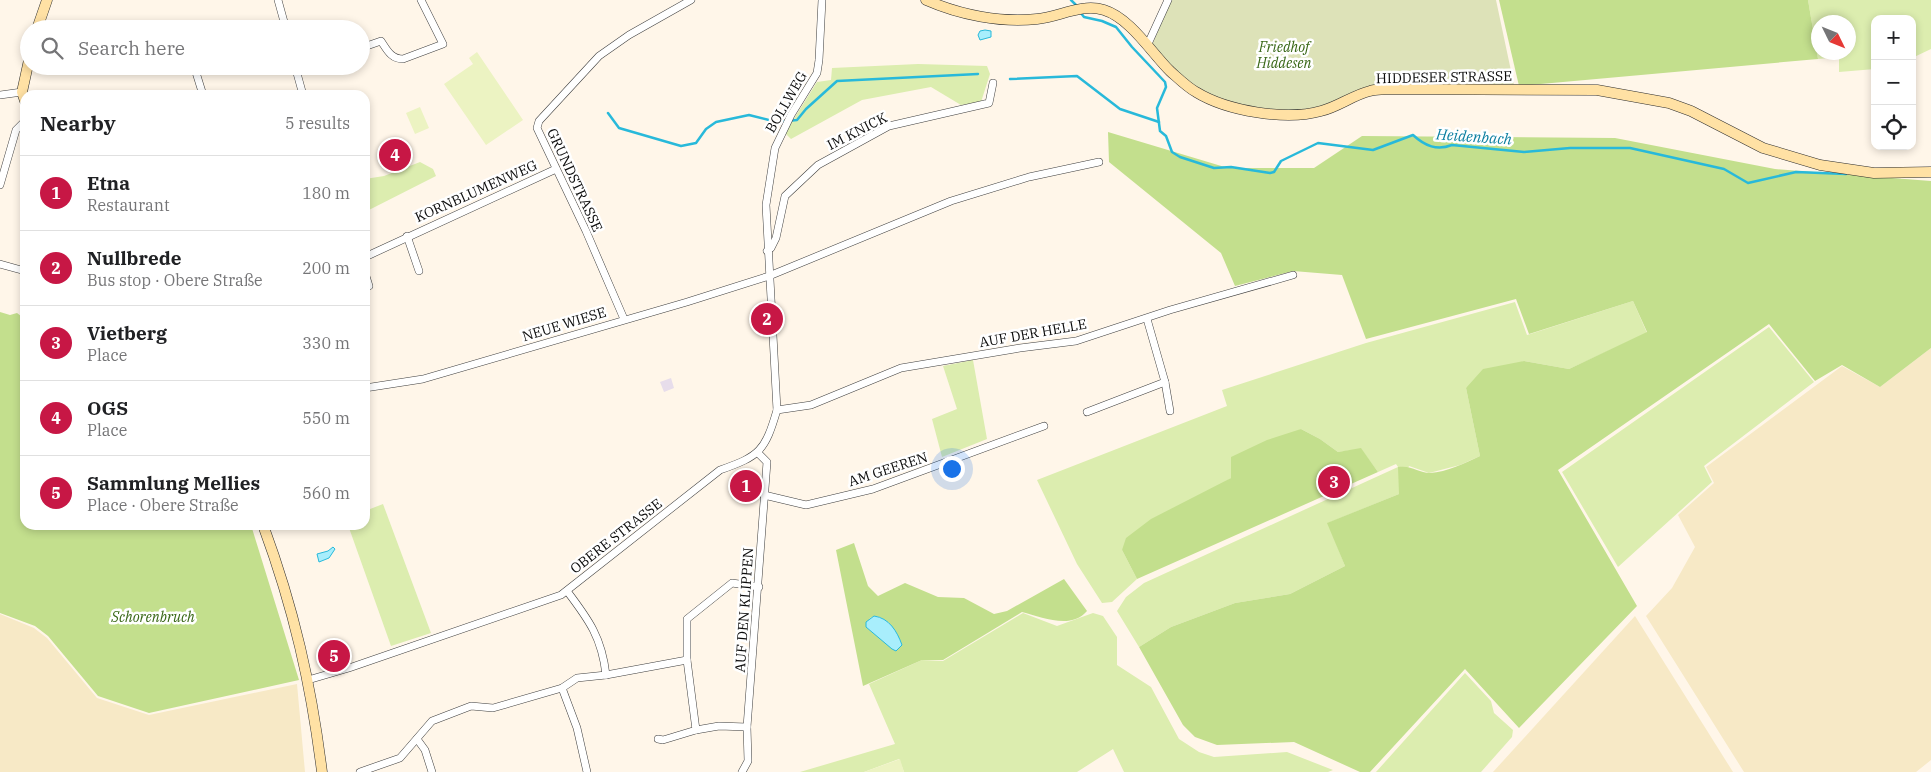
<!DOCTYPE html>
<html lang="en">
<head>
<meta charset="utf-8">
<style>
	:root { --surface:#fff; --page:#f2f2f2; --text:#202124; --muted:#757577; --line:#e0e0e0; --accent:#c71745 }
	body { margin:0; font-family:"IBM Plex Serif",serif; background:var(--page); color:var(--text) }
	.controls { position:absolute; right:15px; top:15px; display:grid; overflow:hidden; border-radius:10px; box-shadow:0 2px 8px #0003 }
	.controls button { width:45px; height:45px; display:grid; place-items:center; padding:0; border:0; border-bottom:1px solid var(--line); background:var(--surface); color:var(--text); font:25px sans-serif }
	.compass { position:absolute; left:1811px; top:15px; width:45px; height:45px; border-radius:50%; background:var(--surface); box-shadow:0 2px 8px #0003; rotate:133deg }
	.you { position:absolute; left:951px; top:468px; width:18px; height:18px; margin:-12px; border:4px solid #fff; border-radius:50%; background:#1a73e8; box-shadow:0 0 0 8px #1a73e833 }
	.badge { display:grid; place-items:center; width:32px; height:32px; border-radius:50%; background:var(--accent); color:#fff; font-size:16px; font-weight:700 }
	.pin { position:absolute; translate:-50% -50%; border:2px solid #fff; box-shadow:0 1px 5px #0006 }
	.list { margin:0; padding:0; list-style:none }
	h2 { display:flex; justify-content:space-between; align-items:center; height:65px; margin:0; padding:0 20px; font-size:21px }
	h2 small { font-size:16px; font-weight:400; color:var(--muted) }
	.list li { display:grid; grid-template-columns:32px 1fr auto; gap:15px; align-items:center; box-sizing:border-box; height:75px; padding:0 20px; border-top:1px solid var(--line) }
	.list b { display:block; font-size:19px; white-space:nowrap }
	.list p { margin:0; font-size:16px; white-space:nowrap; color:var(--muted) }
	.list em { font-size:16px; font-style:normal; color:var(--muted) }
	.icon { flex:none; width:28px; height:28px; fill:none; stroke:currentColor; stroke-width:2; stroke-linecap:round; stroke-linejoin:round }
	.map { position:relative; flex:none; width:1931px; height:772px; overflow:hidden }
	.search { position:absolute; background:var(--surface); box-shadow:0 2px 8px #0003; left:20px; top:20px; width:350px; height:55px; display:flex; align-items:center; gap:12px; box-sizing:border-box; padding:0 18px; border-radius:28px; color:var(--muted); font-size:19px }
	.panel { position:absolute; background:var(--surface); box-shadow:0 2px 8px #0003; left:20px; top:90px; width:350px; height:440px; border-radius:15px }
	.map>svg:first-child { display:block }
	.industrial { fill:#e7ddeb }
	.farmland { fill:#f7e9c6 }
	.green { fill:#dcedaf; fill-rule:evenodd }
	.forest { fill:#c3df8d; fill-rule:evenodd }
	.cemetery { fill:#dde2b8 }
	.pitch { fill:#ecf3c2 }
	.plaza { fill:#efe4d8 }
	.water { fill:#a8eefc; stroke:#28b9da }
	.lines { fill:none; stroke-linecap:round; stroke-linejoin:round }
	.stream { stroke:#28b9da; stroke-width:2.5 }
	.street-casing { stroke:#3e3e3e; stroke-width:8 }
	.secondary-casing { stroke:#2d2d2d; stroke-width:11 }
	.street { stroke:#fff; stroke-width:7 }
	.secondary { stroke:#ffe1a4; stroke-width:10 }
	.labels { text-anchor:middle; stroke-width:5; stroke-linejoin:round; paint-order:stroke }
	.park-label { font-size:14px; font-style:italic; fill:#386716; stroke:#fff }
	.street-label { font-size:14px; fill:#0b0b0b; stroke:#fff }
	.water-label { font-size:15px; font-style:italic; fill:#0a7ea0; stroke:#fff }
</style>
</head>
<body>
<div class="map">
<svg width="1931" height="772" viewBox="0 0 1931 772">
	<rect width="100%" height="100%" fill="#fff6e9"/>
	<!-- industrial -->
	<path class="industrial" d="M671 378 674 388 664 392 660 382Z"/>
	<!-- farmland -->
	<g class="farmland">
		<path d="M1931 348V760L1916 772H1744L1646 616 1672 588 1695 547 1678 515 1714 483 1706 467 1842 366 1880 387Z"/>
		<path d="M0 614 34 628 47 638 97 698 149 715 297 684 305 772H0Z"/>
		<path d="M1635 616 1733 772H1493Z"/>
	</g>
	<!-- green -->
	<g class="green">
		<path d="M1808 0H1931V49L1912 58V19H1875V69L1839 72V57L1818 59ZM1818 22H1848V52H1818Z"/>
		<path d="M918 64 987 66 990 74 981 102 961 105 931 87 862 100 791 139 785 133 817 82 831 80 832 68Z"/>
		<path d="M420 162 433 169 436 176 365 212V179L384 176Z"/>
		<path d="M1633 301 1647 333 1569 369 1524 361 1466 388 1480 456 1460 465 1429 473 1409 466 1399 494 1328 523 1345 566 1290 594 1235 603 1171 627 1139 647 1117 611 1126 597 1144 583 1398 467 1396 464 1378 472 1361 449 1338 452 1320 439 1301 429 1231 478 1122 550 1137 579 1112 602 1102 603 1077 564 1037 480 1227 406 1222 390 1366 343 1515 302 1527 335Z"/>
		<path d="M1769 327 1814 382 1704 466 1712 482 1618 567 1562 472Z"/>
		<path d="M973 360 987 439 942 457 932 419 957 409 943 366Z"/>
		<path d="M383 504 431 633 391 646 348 525H365V511Z"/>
		<path d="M1023 613 1057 626 1093 613 1103 616 1117 637V665L1151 687 1179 739 1199 752 1214 757 1287 752 1333 770 1328 772H1124L1113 749 1077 772H904L899 759 864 772H800L895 744 869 684 922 660 943 661Z"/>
		<path d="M1465 673 1491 701 1494 713 1513 730 1512 737 1481 772H1376Z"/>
	</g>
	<!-- forest -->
	<g class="forest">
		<path d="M1499 0H1808L1818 59 1519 86Z"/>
		<path d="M1108 132 1228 168H1314L1362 136 1615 138 1775 169 1931 181V348L1880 387 1842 365 1815 381 1769 324 1558 470 1637 606 1519 728 1465 669 1370 772H1360L1294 742 1217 745 1195 737 1183 725 1139 647 1171 627 1235 603 1290 594 1345 566 1327 523 1399 494 1398 467C1412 465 1419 473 1430 473 1447 472 1465 463 1480 456L1466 388 1483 369 1524 361 1569 369 1647 332 1633 301 1529 334 1516 299 1366 339 1342 275 1293 271 1235 286 1221 253 1109 162Z"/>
		<path d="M0 312 10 315 17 313 25 319V525H251L299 680 149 713 98 696 48 636 35 626 0 613Z"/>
		<path d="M1301 429 1320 439 1338 452 1361 448 1378 472 1137 579 1122 550 1126 538 1151 519 1231 478V457L1267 440Z"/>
		<path d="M854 543 868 586 878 596 905 583 938 597 964 598 994 614 1007 611 1064 579 1087 611C1071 630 1042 617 1022 612L943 660H922L863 686 836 550ZM875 616C889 618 897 632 902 645L896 651 866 627 870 618Z"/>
	</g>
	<!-- cemetery -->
	<path class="cemetery" d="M1171 0H1496L1514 85 1370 88 1320 108 1291 112 1249 107 1212 98 1184 80 1152 45Z"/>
	<!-- pitch -->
	<g class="pitch">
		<path d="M477 52 523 120 486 145 444 84 473 64 469 58Z"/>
		<path d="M420 107 429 128 415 134 406 113Z"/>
		<path d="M900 759 904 772H864Z"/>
	</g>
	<!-- plaza -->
	<path class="plaza" d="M767 322 769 333 758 335 755 326Z"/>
	<!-- water -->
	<g class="water">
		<path d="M985 30 991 31V37L980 40 978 35 980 31Z"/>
		<path d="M333 547 335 549 329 558 319 562 317 554 328 551Z"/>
		<path d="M874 616C889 618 897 631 902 645L896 651 892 649 866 627V622Z"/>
	</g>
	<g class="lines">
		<!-- stream -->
		<g class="stream">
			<path d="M1071 0 1077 6"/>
			<path d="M1081 13 1084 17 1102 21 1116 27 1132 47 1165 82 1166 87 1157 108 1160 131 1166 136 1172 152 1180 157 1214 168 1231 167 1270 173 1274 172 1281 161 1318 143 1373 150 1413 135C1425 146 1437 151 1452 145L1524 152 1570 148H1630L1724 169 1748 183 1796 172 1846 174"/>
			<path d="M1010 79 1077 76 1120 109 1159 122"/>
			<path d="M608 113 619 128 681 146 696 143 706 129 716 122 749 115 777 122 797 120 806 109 837 81 978 74"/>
		</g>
		<!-- street casing -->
		<g class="street-casing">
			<g id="street">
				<path d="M278 0 286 29"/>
				<path d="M1147 46 1168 0"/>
				<path d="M361 48 381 41C387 50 391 59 403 59L443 44 421 0"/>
				<path d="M194 66 203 95"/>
				<path d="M295 66 303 95"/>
				<path d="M296 70 309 66"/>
				<path d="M0 95 22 92"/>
				<path d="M0 185 16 130 25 121"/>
				<path d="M407 236 419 271"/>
				<path d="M767 251 771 248 776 238 785 196 818 165 889 126 989 103 993 83"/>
				<path d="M365 257 556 169"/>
				<path d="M0 264 25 271"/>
				<path d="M365 273 369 286"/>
				<path d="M624 319 586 231 537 128 539 121 599 56 629 35 691 0"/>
				<path d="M1147 319 1165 382 1170 411"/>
				<path d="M365 388 423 379 687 302 769 276 951 201 1029 177 1099 162"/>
				<path d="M777 410 811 405 901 368 1020 348 1076 341 1170 310 1293 275"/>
				<path d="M1087 412 1165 382"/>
				<path d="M764 495 806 505 873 489 1044 426"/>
				<path d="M606 675 687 660"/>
				<path d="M308 680 349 668 561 595 720 470C760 456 765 451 777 410L766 205 775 148 791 115 817 73 819 60 822 0"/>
				<path d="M562 688 577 728 587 772"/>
				<path d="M747 727 719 726 696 730 687 660V619L732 583 759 587"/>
				<path d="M417 739 425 750 432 772"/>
				<path d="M658 739 663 740 696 730"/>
				<path d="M360 772 400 758 432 721 471 706 493 708 562 688 577 678 606 675C602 638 589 620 567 591"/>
				<path d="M742 772 748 761 747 727 767 462 758 453"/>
			</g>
		</g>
		<!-- secondary casing -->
		<g class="secondary-casing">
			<g id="secondary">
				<path d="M926 0C960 15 1001 23 1037 19 1059 17 1082 3 1104 10 1130 18 1151 52 1170 71 1178 78 1187 87 1196 92 1227 111 1286 121 1321 111 1338 107 1353 95 1370 91 1376 89 1382 90 1389 89L1597 90 1669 103 1691 111 1763 148 1820 165 1874 173 1931 172"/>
				<path d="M37 29 47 0"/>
				<path d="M25 101 22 92 29 60"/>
				<path d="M263 525C294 609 311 684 322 772"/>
			</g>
		</g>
		<!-- street -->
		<use href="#street" class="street"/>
		<!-- secondary -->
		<use href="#secondary" class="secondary"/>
	</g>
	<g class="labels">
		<!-- park labels -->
		<g class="park-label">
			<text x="1284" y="52">Friedhof<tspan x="1284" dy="16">Hiddesen</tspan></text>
			<text x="153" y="622">Schorenbruch</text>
		</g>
		<!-- street labels -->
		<g class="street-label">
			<text transform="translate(1444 77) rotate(-1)" y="5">HIDDESER STRASSE</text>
			<text transform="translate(786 102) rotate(-60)" y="5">BOLLWEG</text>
			<text transform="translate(857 131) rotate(-27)" y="5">IM KNICK</text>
			<text transform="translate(575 180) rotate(65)" y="5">GRUNDSTRASSE</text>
			<text transform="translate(476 191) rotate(-24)" y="5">KORNBLUMENWEG</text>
			<text transform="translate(564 324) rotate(-17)" y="5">NEUE WIESE</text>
			<text transform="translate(1033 333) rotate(-10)" y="5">AUF DER HELLE</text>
			<text transform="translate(888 469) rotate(-18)" y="5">AM GEEREN</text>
			<text transform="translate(616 536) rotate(-38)" y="5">OBERE STRASSE</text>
			<text transform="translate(744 610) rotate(-86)" y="5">AUF DEN KLIPPEN</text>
		</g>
		<!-- water labels -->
		<g class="water-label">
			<text transform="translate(1474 137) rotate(4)" y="5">Heidenbach</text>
		</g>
	</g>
</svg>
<div class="controls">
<button>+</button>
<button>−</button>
<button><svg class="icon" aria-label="locate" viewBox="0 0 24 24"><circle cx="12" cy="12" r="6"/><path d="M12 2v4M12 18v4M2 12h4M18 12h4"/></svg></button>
</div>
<svg class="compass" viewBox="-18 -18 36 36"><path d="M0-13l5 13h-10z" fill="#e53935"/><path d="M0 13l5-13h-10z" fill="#757577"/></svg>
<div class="you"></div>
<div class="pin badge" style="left:746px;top:486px">1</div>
<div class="pin badge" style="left:767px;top:319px">2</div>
<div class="pin badge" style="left:1334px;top:482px">3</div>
<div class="pin badge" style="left:395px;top:155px">4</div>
<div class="pin badge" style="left:334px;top:656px">5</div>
<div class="search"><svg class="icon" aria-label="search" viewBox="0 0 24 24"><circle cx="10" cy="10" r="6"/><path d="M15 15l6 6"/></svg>Search here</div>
<section class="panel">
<h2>Nearby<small>5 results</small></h2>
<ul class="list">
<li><span class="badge">1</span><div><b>Etna</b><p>Restaurant</p></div><em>180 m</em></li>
<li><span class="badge">2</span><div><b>Nullbrede</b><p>Bus stop · Obere Straße</p></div><em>200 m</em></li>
<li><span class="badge">3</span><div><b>Vietberg</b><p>Place</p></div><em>330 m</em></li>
<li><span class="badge">4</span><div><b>OGS</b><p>Place</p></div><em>550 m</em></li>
<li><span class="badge">5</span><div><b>Sammlung Mellies</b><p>Place · Obere Straße</p></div><em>560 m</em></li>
</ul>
</section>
</div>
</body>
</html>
